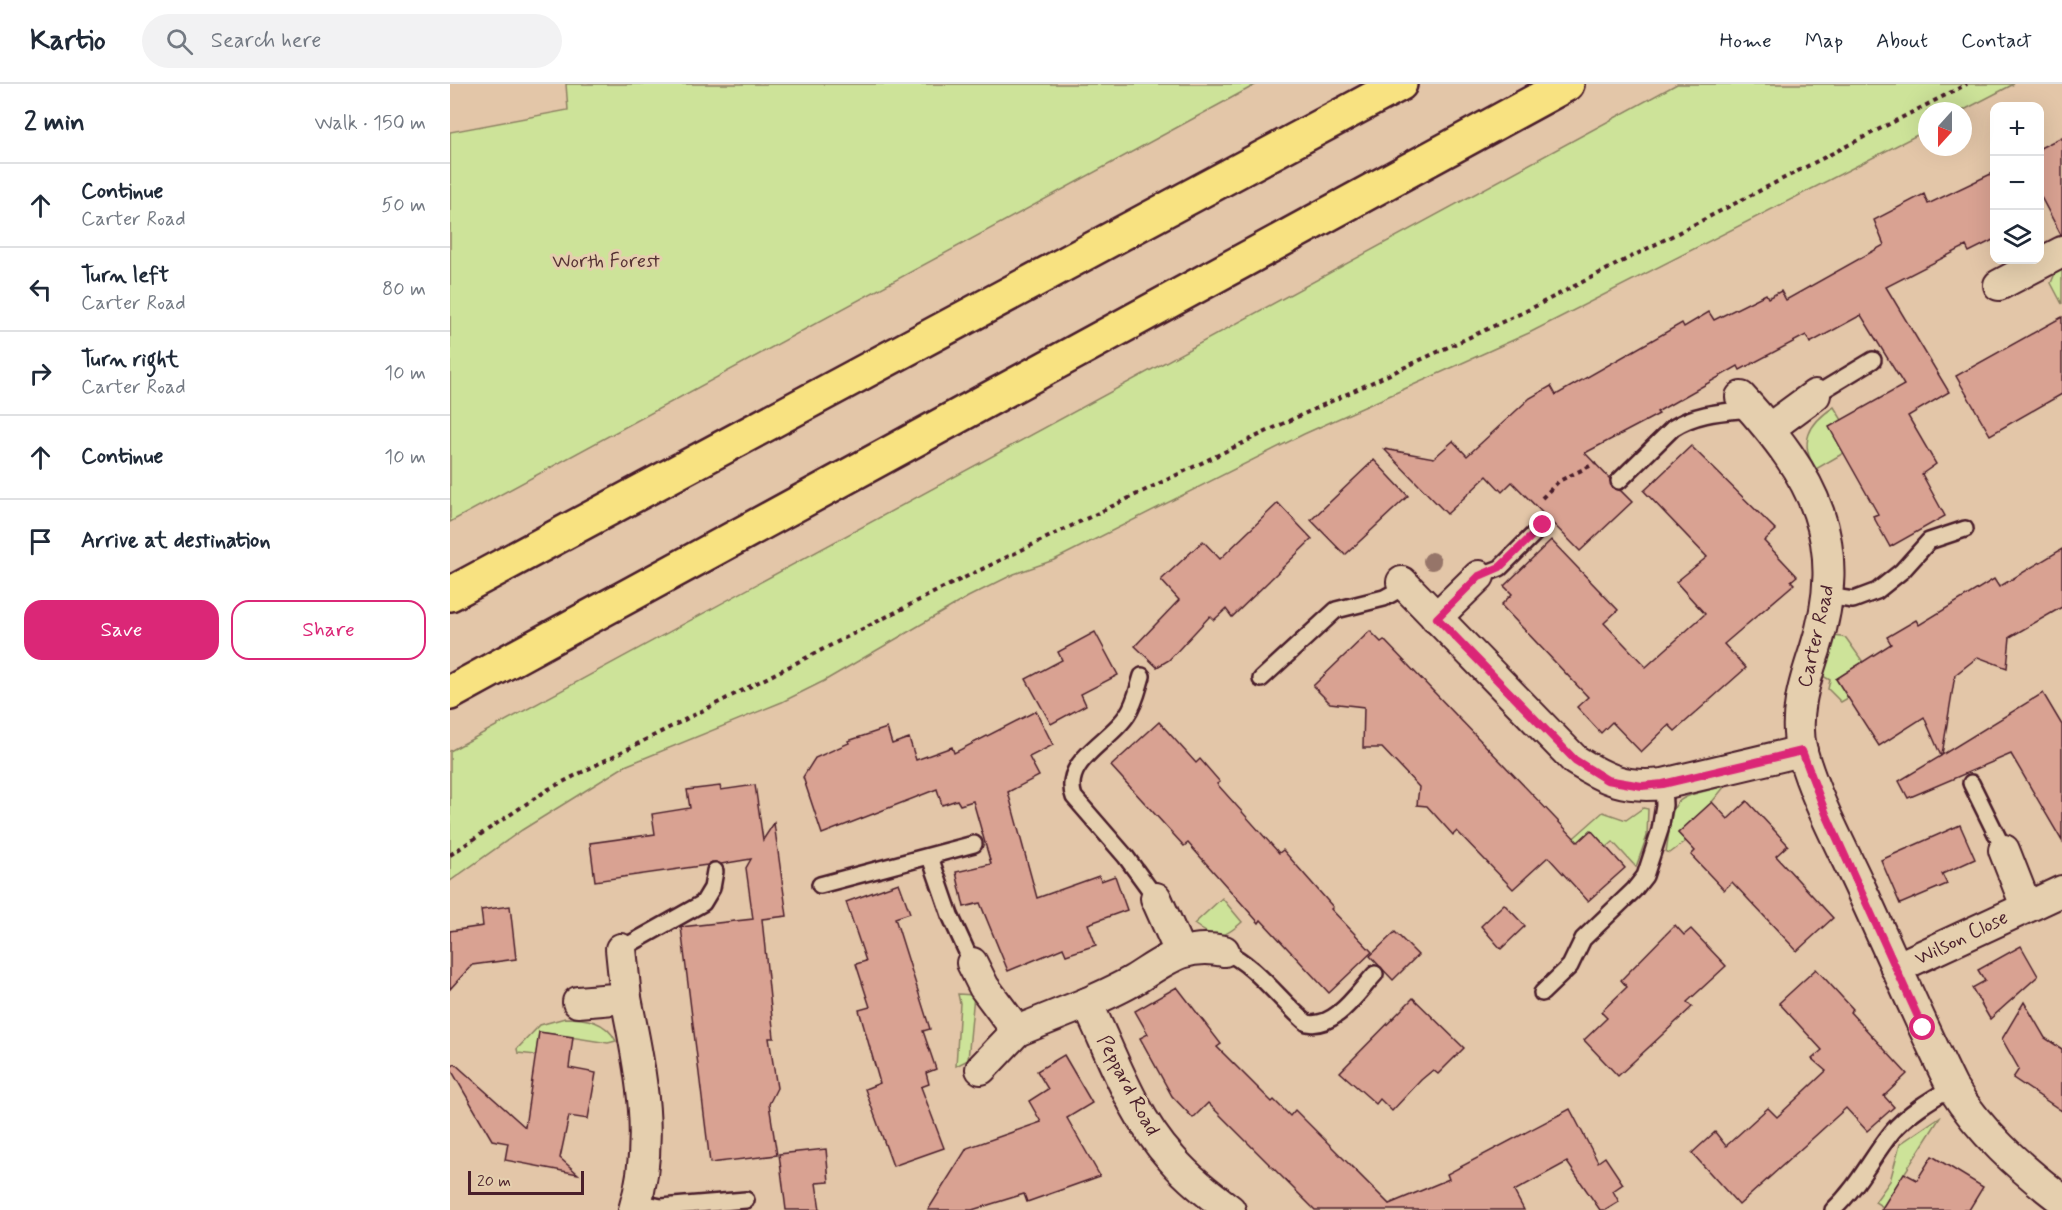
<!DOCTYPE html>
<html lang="en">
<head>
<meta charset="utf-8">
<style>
	:root { --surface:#fff; --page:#f2f2f3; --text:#1f2937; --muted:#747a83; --line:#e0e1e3; --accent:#db2777 }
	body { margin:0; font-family:Mynerve,sans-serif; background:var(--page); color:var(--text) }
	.controls { position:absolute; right:18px; top:18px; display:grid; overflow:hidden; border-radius:12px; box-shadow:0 6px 24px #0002 }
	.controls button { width:54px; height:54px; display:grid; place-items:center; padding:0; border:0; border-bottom:2px solid var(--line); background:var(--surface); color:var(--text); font:30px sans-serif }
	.compass { position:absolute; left:1468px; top:18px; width:54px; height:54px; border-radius:50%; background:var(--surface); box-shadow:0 6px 24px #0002; rotate:201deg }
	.scale { position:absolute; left:18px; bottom:15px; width:116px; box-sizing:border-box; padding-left:6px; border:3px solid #4a1f2b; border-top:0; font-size:16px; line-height:21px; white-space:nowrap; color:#4a1f2b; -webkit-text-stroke:4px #e5cfae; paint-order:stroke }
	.stop { position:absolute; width:18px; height:18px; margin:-14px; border:4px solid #db2777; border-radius:50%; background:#fff }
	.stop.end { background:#db2777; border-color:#fff; box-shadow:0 2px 6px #0008 }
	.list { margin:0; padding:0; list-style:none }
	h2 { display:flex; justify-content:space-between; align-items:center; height:78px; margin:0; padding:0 24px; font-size:26px }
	h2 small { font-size:20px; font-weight:400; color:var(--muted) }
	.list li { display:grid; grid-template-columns:39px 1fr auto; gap:18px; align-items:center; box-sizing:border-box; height:84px; padding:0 24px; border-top:2px solid var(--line) }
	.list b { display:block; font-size:22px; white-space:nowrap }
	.list p { margin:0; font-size:20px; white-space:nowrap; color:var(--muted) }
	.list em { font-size:20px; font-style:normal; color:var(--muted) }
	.actions { display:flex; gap:12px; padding:18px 24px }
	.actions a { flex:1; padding:14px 0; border:2px solid var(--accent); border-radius:18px; text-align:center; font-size:21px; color:var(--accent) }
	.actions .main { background:var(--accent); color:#fff }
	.icon { flex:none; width:33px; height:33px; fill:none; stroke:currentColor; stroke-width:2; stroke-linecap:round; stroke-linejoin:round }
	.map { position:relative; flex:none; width:1612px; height:1126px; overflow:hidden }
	header { display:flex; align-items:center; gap:36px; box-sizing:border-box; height:84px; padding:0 30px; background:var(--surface); border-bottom:2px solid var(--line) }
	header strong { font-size:28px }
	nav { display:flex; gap:33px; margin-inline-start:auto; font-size:21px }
	.search { width:420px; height:54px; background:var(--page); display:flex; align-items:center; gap:15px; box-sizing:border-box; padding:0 21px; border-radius:33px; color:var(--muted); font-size:22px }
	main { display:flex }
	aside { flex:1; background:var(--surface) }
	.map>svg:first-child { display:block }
	.green { fill:#cde399; stroke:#8c8162; stroke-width:1.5 }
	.building { fill:#d9a292; stroke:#4a1f2b; stroke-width:1.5 }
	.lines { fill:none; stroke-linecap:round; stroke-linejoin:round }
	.service-casing { stroke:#4a1f2b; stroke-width:20 }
	.minor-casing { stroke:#4a1f2b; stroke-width:34 }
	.motorway-casing { stroke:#4a1f2b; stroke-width:38 }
	.path { stroke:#4a1f2b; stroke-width:4; stroke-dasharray:4.5 4.5; stroke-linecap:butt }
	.service { stroke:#e5cfae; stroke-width:15 }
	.minor { stroke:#e5cfae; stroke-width:30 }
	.motorway { stroke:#f8e281; stroke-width:33 }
	.tree { fill:#967569 }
	.route { stroke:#db2777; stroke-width:8 }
	.labels { text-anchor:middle; stroke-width:6; stroke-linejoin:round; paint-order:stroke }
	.park-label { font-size:20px; fill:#573336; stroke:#e5cfae }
	.street-label { font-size:20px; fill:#4a1f2b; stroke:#e5cfae }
</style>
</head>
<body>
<header>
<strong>Kartio</strong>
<div class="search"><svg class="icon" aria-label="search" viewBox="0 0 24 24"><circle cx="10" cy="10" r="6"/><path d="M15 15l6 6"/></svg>Search here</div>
<nav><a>Home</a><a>Map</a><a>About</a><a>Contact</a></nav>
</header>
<main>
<aside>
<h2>2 min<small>Walk · 150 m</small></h2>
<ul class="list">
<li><svg class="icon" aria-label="ahead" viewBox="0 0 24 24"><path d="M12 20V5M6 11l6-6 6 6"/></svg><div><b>Continue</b><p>Carter Road</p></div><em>50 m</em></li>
<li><svg class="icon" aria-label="left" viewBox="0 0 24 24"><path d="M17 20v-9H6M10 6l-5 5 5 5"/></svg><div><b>Turn left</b><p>Carter Road</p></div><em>80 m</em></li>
<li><svg class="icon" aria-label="right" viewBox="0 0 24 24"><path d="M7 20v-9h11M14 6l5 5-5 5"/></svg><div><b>Turn right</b><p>Carter Road</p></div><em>10 m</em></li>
<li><svg class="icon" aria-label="ahead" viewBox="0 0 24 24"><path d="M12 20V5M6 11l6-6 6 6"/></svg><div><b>Continue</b></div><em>10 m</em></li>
<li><svg class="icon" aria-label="arrive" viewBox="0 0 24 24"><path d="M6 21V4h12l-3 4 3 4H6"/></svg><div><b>Arrive at destination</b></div></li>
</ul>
<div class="actions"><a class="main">Save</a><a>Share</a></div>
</aside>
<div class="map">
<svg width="1612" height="1126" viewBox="0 0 1612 1126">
	<rect width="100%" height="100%" fill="#e3c6a8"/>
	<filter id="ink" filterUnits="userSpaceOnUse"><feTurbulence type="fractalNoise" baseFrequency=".0167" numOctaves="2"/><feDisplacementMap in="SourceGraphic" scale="12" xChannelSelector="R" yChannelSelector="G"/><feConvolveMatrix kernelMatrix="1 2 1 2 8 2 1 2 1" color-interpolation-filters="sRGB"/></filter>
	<g filter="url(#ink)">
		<!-- green -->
		<g class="green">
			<path d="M116 0H807L0 438V48L118 26Z"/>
			<path d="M1227 0H1564L1512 27H1477V46L1079 249 854 350 604 476 564 490 518 513 374 597 332 618 175 682 72 746 0 797V667Z"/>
			<path d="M1612 185V220L1601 199 1606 187Z"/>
			<path d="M1384 323 1392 336 1397 367 1366 385C1348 359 1359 339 1384 323Z"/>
			<path d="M1385 552 1396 554 1413 578 1386 595 1398 614 1391 618 1378 605 1380 596 1371 591Z"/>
			<path d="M1275 702 1262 718 1228 749 1236 757 1220 769 1216 768C1225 711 1217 717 1275 702Z"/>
			<path d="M1193 724 1198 725 1197 752 1186 783 1163 758 1157 763 1141 747 1122 764 1118 759 1153 728 1176 736Z"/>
			<path d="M772 814 792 838C772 856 765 856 744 840Z"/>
			<path d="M508 910 524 911 518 976 506 982 510 919Z"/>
			<path d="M115 934C136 934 156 937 166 957L158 959 89 948 86 971 68 969 67 965 90 941Z"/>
			<path d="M1491 1032 1433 1123 1425 1118 1440 1097 1450 1060Z"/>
		</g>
		<!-- building -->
		<g class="building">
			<path d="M1612 53V151H1611L1590 111V64Z"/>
			<path d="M1545 88V155L1519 168 1516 162 1436 203 1499 308 1458 332 1486 380 1472 390 1495 432 1440 463 1423 432 1428 430 1379 343 1454 301 1411 231 1360 259 1356 251 1290 286 1288 282 1207 328 1209 330 1135 369 1160 395 1162 403 1171 407 1182 418 1130 467 1062 398 1052 408 1037 392 997 430 934 365 984 374 1003 357 1017 372 1080 314 1101 302 1106 311 1232 239 1234 243 1259 228 1264 236 1316 210 1318 214 1331 207 1336 216 1434 161 1424 136 1474 110 1478 120Z"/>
			<path d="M1612 233V310L1540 351 1506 292Z"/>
			<path d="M1241 362 1326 446 1314 457 1347 492 1341 497 1344 500 1274 560 1296 584 1225 647 1219 641 1191 668 1162 638 1151 649 1127 623 1138 613 1051 521 1062 510 1054 502 1101 456 1168 526 1154 539 1196 583 1255 530 1226 498 1257 473 1194 407Z"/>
			<path d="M924 376 958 412 895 471 861 436Z"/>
			<path d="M828 419 862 455 782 533 776 525 764 536 760 532 719 576 707 583 685 562 729 516 711 496 753 457 770 475Z"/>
			<path d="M1612 465V523L1560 553 1557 584 1528 573 1505 591 1492 671 1593 609 1612 641V757L1561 670 1458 714 1449 697 1491 672 1474 633 1429 662 1386 595 1441 560 1437 553 1466 536 1469 541 1544 495 1549 503Z"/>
			<path d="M920 547 931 558 934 556 1128 758 1141 746 1175 784 1138 817 1098 773 1063 805 1007 747 1003 751 977 722 967 721 969 703 932 664H913L914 623 880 619 863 602Z"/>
			<path d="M645 548 668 591 631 610 636 621 601 640 576 595 612 576 608 568Z"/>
			<path d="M586 627 603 661 579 673 589 692 558 708 587 814 649 792 651 797 665 792 677 826 638 840 646 861 616 871 613 864 558 887 530 819 514 823 506 788 541 780 523 717 510 721 507 716 492 721 487 705 372 750 353 693 365 674 399 659 398 657 437 644 442 660 459 654 466 676 502 663 504 669Z"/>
			<path d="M709 638 746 679 750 675 770 698 767 700 829 769 833 766 883 823 881 825 922 868 879 909 811 836 809 839 738 759 734 762 661 682Z"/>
			<path d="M305 701 313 756 324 739 337 832 312 835 324 954H319L327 1004 319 1020 327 1071 260 1079 231 843 303 835 296 784 301 775 271 780 262 778 257 781 145 797 140 759 205 750 202 730 240 724 237 706 270 702 271 706Z"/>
			<path d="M1297 717 1338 761 1326 772 1383 834 1347 867 1282 798 1274 806 1241 771 1245 767 1228 749 1262 718 1278 735Z"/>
			<path d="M1510 741 1525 775 1492 790 1497 800 1450 820 1431 776Z"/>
			<path d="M449 799 460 829 445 834 480 945 473 947 486 985 476 989 479 1000 471 1003 494 1064 443 1082 415 1005 430 999 409 926 420 923 406 880 416 877 396 818Z"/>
			<path d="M1054 820 1075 842 1051 865 1031 842Z"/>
			<path d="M60 822 66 875 22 881 0 905V847L33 842 31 826Z"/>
			<path d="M1225 841 1234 851 1241 845 1276 882 1237 918 1242 923 1168 992 1134 956 1157 934 1151 928 1177 903 1171 896Z"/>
			<path d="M945 848 968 871 943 896 920 872Z"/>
			<path d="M1571 862 1588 892 1540 935 1522 904 1535 897 1528 886Z"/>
			<path d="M1366 885 1403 925 1400 928 1457 990 1434 1012 1444 1023 1417 1047 1396 1024 1289 1121 1242 1069 1265 1048 1276 1062 1318 1024 1327 1033 1376 987 1362 975 1372 966 1329 919Z"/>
			<path d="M727 903 771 960 767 963 822 1018 824 1016 840 1032 845 1026 939 1120 999 1095 997 1090 1120 1025 1148 1078 1155 1073 1173 1100 1163 1107 1169 1118 1156 1126H1150L1117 1078 1064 1107 1074 1126H865L758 1019 743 1034 722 1012 690 954 698 950 685 927Z"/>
			<path d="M963 914 1014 964 988 990 983 986 971 996 942 1027 930 1015 926 1020 890 988Z"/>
			<path d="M1574 918 1595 954 1612 965V1027L1563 994 1569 985 1552 955Z"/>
			<path d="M89 948 123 953 119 984 146 989 138 1035 119 1032 110 1074 128 1090 55 1076 58 1059 42 1056 0 984 5 980 75 1043Z"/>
			<path d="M614 971 642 1019 617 1034 650 1092 577 1118 574 1110 522 1126H478L517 1064 591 1038 579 1017 598 1005 587 987Z"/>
			<path d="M376 1065 379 1098 366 1099 370 1126H336L329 1070Z"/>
			<path d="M1482 1072 1533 1103 1519 1126H1431L1454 1089 1467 1096Z"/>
		</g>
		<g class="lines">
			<!-- service casing -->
			<g class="service-casing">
				<g id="service">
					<path d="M1365 311 1423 276"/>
					<path d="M1169 397 1223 344C1248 328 1273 328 1302 325"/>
					<path d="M1029 492 1050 484 1093 441"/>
					<path d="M1377 512 1403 516 1427 507 1452 487 1479 457 1515 445"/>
					<path d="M692 592C688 605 685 620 677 631 661 657 611 677 624 713L676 773 706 814"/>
					<path d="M811 595 886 526 934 514 956 502"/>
					<path d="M1521 699 1554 766"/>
					<path d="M480 773 500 831 522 879"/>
					<path d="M370 801 524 760"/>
					<path d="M171 865 253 819 262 804 265 787"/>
					<path d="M774 867C807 882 829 916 857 939 885 945 908 908 925 890"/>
					<path d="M1092 909 1120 882 1133 855 1184 806 1195 792 1210 746 1214 721 1213 700"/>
					<path d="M187 1118 211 1123 296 1116"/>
					<path d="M1383 1126C1408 1103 1421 1074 1442 1048 1458 1029 1480 1016 1502 1003"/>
				</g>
			</g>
			<!-- minor casing -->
			<g class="minor-casing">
				<g id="minor">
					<path d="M1549 201 1612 168"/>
					<path d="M1291 313C1364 393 1400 457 1365 566 1354 599 1343 633 1352 668 1365 714 1389 758 1409 801 1440 868 1469 936 1502 1003 1531 1049 1568 1082 1612 1116"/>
					<path d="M1320 344 1365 311"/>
					<path d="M952 498 1125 676C1157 696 1175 704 1213 700L1352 667"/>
					<path d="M986 534 1029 492"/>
					<path d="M1554 766 1576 822"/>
					<path d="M706 814 730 868"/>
					<path d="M774 867C734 859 716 876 684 896 669 905 653 912 637 919 662 971 682 1031 721 1074 738 1094 759 1110 780 1126"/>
					<path d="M522 879 534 903 567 947"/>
					<path d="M1446 884 1612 807"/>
					<path d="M176 914C190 984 206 1056 184 1126"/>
					<path d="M128 918 176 914 171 865"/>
					<path d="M531 985 567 947 637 919"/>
				</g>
			</g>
			<!-- motorway casing -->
			<g class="motorway-casing">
				<g id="motorway">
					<path d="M0 510 950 0"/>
					<path d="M0 609 1117 0"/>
				</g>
			</g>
			<!-- path -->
			<g class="path">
				<path d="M1092 414 1109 397 1146 379"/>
				<path d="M0 771 97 706 493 504 830 341 1076 227 1517 0"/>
			</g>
			<!-- service -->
			<use href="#service" class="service"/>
			<!-- minor -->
			<use href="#minor" class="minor"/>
			<!-- motorway -->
			<use href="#motorway" class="motorway"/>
		</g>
		<!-- trees -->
		<circle class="tree" cx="982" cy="477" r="9"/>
	</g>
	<g class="lines" filter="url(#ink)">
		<!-- route -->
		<path class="route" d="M1093 441 1050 483 1029 492 987 534 1125 676 1157 696 1192 702 1213 700 1352 667 1376 730 1473 944"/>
	</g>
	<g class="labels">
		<!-- park labels -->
		<g class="park-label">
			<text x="156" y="183">Worth Forest</text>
		</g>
		<!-- street labels -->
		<g class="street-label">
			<text transform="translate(1365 552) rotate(-77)" y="7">Carter Road</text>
			<text transform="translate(1511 853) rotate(-26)" y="7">Wilson Close</text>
			<text transform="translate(679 1001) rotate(62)" y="7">Peppard Road</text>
		</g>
	</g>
</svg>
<div class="controls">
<button>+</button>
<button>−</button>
<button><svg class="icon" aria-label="layers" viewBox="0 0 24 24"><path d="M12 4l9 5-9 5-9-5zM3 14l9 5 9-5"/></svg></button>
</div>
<svg class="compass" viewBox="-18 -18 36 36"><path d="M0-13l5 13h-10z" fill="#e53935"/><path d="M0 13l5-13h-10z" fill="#747a83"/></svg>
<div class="scale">20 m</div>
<div class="stop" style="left:1473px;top:944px"></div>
<div class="stop end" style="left:1093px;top:441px"></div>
</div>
</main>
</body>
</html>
